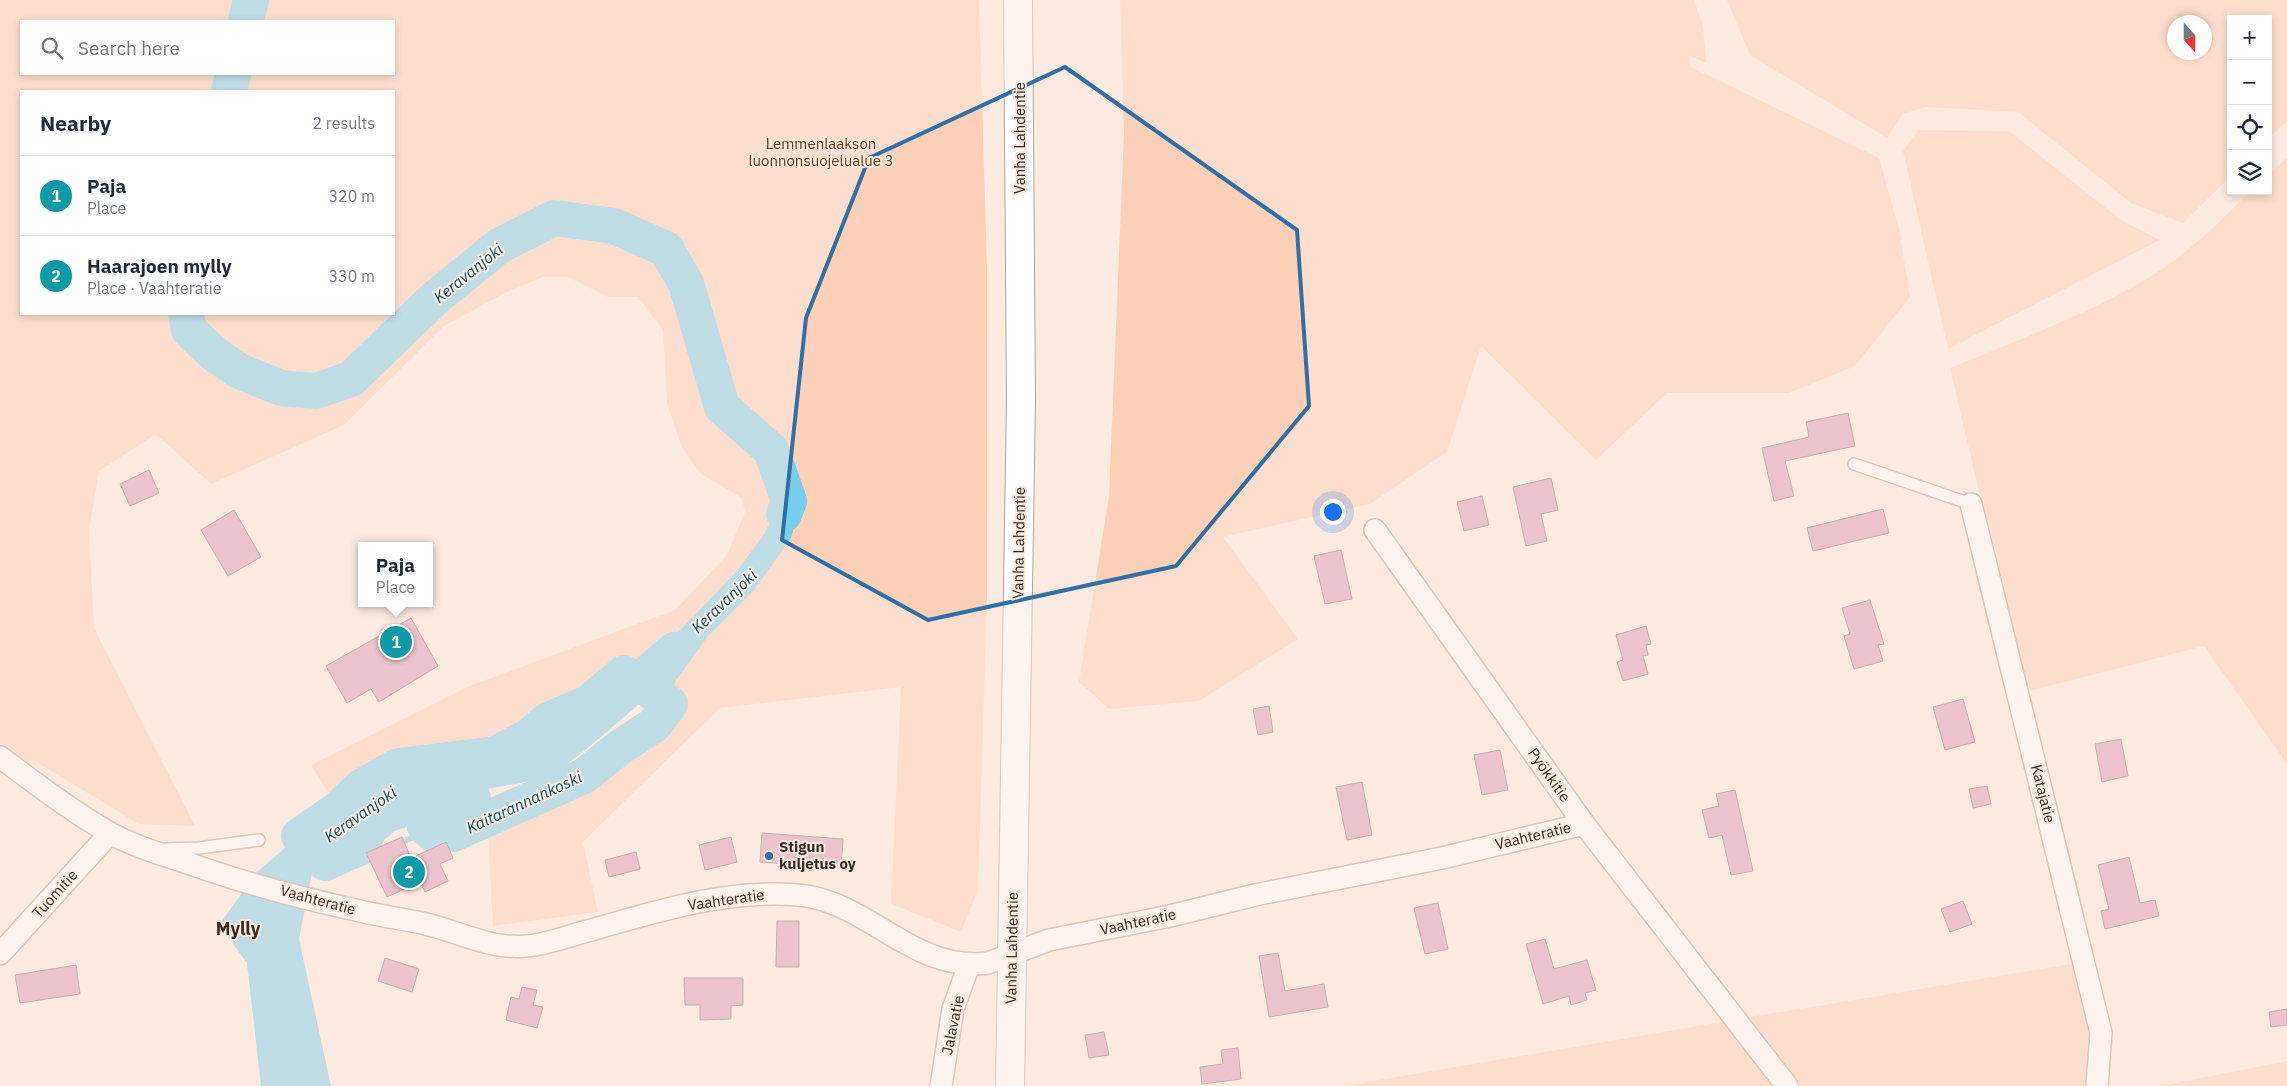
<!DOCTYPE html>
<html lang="en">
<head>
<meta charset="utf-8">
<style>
	:root { --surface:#fff; --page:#f2f2f3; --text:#1f2937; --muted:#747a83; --line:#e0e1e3; --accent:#111827 }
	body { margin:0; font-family:"IBM Plex Sans",sans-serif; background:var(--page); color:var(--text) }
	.controls { position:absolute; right:15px; top:15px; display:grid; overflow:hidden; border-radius:0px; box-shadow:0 2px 8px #0003 }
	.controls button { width:45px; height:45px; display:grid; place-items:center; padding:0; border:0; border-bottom:1px solid var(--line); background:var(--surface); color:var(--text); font:25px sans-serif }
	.compass { position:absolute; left:2167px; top:15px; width:45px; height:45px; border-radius:50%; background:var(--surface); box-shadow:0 2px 8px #0003; rotate:159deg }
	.you { position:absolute; left:1332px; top:511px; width:18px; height:18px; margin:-12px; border:4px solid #fff; border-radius:50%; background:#1a73e8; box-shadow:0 0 0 8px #1a73e833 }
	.badge { display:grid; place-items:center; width:32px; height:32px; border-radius:50%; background:var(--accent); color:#fff; font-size:16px; font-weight:700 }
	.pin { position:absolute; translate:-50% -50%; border:2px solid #fff; box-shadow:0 1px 5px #0006 }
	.popup { position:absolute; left:358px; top:542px; width:75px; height:65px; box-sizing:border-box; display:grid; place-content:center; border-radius:0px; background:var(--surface); filter:drop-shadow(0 1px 4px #0005); font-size:16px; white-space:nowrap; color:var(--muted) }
	.popup b { font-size:19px; color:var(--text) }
	.popup::after { content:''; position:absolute; left:50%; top:100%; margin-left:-10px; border:10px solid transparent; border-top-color:var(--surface) }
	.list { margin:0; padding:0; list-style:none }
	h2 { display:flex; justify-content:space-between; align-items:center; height:65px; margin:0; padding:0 20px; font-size:21px }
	h2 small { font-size:16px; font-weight:400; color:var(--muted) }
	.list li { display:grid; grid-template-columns:32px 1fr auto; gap:15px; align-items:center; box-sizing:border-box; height:80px; padding:0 20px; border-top:1px solid var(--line) }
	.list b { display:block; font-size:19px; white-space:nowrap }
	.list p { margin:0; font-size:16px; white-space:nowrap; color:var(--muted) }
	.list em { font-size:16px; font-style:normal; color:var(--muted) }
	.icon { flex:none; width:28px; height:28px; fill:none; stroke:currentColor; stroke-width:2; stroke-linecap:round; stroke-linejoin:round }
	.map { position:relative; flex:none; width:2287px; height:1086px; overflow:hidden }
	.search { position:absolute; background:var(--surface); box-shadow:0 2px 8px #0003; left:20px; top:20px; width:375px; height:55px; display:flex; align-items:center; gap:12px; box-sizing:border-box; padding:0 18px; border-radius:0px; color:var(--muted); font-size:19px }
	.panel { position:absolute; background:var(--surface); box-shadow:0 2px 8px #0003; left:20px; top:90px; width:375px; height:225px; border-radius:0px }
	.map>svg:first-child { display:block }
	.green { fill:#ffd0b8; fill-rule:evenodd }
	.water { fill:#78ceec }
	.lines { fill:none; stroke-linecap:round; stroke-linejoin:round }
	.stream { stroke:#78ceec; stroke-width:6 }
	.river { stroke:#78ceec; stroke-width:36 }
	.building { fill:#da95b6; stroke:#7d6c74 }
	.lane-casing { stroke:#b3a199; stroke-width:14 }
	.street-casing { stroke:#b3a199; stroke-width:24 }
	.secondary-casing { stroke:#b3a199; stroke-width:30 }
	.lane { stroke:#fff; stroke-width:11 }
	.street { stroke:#fff; stroke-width:21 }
	.secondary { stroke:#fff; stroke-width:28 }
	.marked { fill:none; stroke:#2f70a6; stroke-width:4; stroke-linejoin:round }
	.poi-dot { fill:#2f70a6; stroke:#fce9e0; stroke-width:2 }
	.labels { text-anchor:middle; stroke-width:4; stroke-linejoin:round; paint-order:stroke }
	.street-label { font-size:15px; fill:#322b28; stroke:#fce9e0 }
	.park-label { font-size:15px; fill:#72350f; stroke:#fce9e0 }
	.poi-label { font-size:15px; font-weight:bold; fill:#322b28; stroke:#fce9e0; text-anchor:start }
	.water-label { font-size:16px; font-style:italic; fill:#055267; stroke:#fce9e0 }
	.quarter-label { font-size:18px; font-weight:bold; fill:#382a23; stroke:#fce9e0 }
</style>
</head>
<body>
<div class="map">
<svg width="2287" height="1086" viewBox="0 0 2287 1086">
	<rect width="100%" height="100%" fill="#fce9e0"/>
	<!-- green -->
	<g class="green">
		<path d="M0 0H979L987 268V599L978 890 961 932 891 904 901 687 720 708 583 842 598 912 493 926 487 818 584 776 619 748 654 724 670 704 675 682 708 636 791 538 768 474 777 505 765 533 736 572 680 630 588 703 548 720 529 736 496 754 398 766 361 787 338 809 311 765 472 685 675 610 727 555 745 512 742 498 701 474 682 448 667 403 663 330 638 297H608L568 277H543L509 291 444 326 344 425 211 484 156 434 99 471 89 531 94 628 195 826 139 824 33 760 0 765ZM21 21H394V74H21ZM21 91H394V314H21Z"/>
		<path d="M1120 0H1694L1703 25 1706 63 1690 56 1691 67 1879 158 1899 229 1910 297 1855 366 1789 393H1667L1596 460 1481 346 1447 452 1370 504 1223 537 1298 639 1199 701 1109 709 1079 682 1109 496 1124 133Z"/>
		<path d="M1727 0H2287V121L2268 139V19H2231V176L2183 223 2131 203 2018 112 1925 107 1903 114 1887 138 1750 55ZM2174 22H2204V52H2174Z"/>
		<path d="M1918 130 2009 131 2121 220 2160 240 1948 349 1903 151Z"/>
		<path d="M2287 158V764L2204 646 2026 692 1950 368C2024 337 2102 310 2168 265 2198 244 2225 216 2251 191H2268V175Z"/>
		<path d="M2077 963 2095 1035 2091 1086H1797L1744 1018Z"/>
		<path d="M1727 1021 1776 1086H1344Z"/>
		<path d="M2287 1061V1086H2161Z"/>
	</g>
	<!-- water -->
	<g class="water">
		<path d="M786 461 803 495 791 538 755 589 708 636 675 682 670 704 624 673 680 630 736 572 765 533 777 505 768 474Z"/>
		<path d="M299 836 325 863 313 868 299 939 331 1086H261L247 963 219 925 257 872Z"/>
	</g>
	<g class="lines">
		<!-- stream -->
		<g class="stream">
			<path d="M331 834 369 852"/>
			<path d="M404 841 428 830"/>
		</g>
		<!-- river -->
		<g class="river">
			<path d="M246 21 251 0"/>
			<path d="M229 91 233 74"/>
			<path d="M186 314 189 330 213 353 239 371 281 388 316 391 351 379 434 299 499 246 554 218 614 226 666 249 686 283 722 407 771 450 789 501 784 514"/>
			<path d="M624 673 670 704 654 725 619 748 584 776 453 834H433L425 827 436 818 458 811 473 798 468 790 455 792 386 815 370 828 361 847 325 863 299 836 338 809 361 787 398 766 496 754 529 736 548 720 588 703Z"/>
			<path d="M282 886 285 875 302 855 402 785 514 766 545 758 578 733 674 650"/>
		</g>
	</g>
	<!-- building -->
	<g class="building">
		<path d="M1848 413 1855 446 1785 461 1794 496 1774 501 1762 448 1809 437 1806 422Z"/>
		<path d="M149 470 159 493 130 506 120 484Z"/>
		<path d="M1551 478 1558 510 1541 514 1547 541 1526 546 1513 487Z"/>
		<path d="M1482 496 1489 525 1464 531 1457 502Z"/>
		<path d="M1883 509 1889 533 1813 551 1807 528Z"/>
		<path d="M234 510 261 557 228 576 201 530Z"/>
		<path d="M1341 550 1352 599 1325 604 1314 556Z"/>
		<path d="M1870 600 1884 644 1878 645 1883 661 1854 669 1844 636 1850 634 1842 608Z"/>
		<path d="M411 618 438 666 379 702 371 689 347 703 326 666Z"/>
		<path d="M1646 626 1651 644 1646 645 1648 655 1643 656 1648 674 1623 681 1617 662 1623 660 1616 635Z"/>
		<path d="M1963 699 1975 742 1945 750 1933 707Z"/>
		<path d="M1269 706 1273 732 1258 735 1253 709Z"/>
		<path d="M2121 739 2128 776 2102 782 2095 744Z"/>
		<path d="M1500 750 1508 790 1482 795 1474 755Z"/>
		<path d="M1362 782 1372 835 1347 840 1336 787Z"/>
		<path d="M1987 786 1991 804 1973 808 1969 789Z"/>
		<path d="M1735 790 1753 871 1731 875 1722 835 1709 838 1702 810 1719 806 1716 794Z"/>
		<path d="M762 833 843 839 841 868 760 862Z"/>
		<path d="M402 837 411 858 446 842 453 858 440 864 448 881 425 892 420 882 387 897 366 853Z"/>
		<path d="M731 837 737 862 705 870 699 845Z"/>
		<path d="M636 852 640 869 609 877 605 860Z"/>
		<path d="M2129 857 2140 903 2155 900 2159 916 2105 929 2101 911 2109 909 2098 865Z"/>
		<path d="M1963 901 1972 924 1950 932 1941 909Z"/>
		<path d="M1438 903 1448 949 1425 954 1414 908Z"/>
		<path d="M777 921H799V967H776Z"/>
		<path d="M1545 939 1554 969 1587 960 1596 990 1585 993 1587 1000 1571 1005 1569 996 1543 1004 1526 944Z"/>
		<path d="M1278 953 1285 991 1324 984 1328 1007 1269 1017 1259 956Z"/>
		<path d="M385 958 419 969 412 992 378 981Z"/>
		<path d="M76 965 80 994 20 1003 15 975Z"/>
		<path d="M684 978H743V1005L731 1006V1019L700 1020V1005H685Z"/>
		<path d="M522 987 537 990 533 1005 543 1007 537 1028 506 1020 511 997 519 999Z"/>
		<path d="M2287 1009V1025L2271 1027 2269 1012Z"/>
		<path d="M1104 1032 1109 1055 1089 1058 1085 1035Z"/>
		<path d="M1238 1048 1241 1079 1202 1084 1200 1067 1223 1064 1221 1050Z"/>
	</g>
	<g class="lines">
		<!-- lane casing -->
		<g class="lane-casing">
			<g id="lane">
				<path d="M1854 464 1971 504"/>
				<path d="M162 849 199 848 259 840"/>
			</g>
		</g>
		<!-- street casing -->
		<g class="street-casing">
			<g id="street">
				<path d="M1971 504 2101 1033 2097 1086"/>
				<path d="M1375 530 1584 824 1787 1086"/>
				<path d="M0 757C35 783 70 810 108 832 131 845 157 853 182 861 240 882 300 898 360 911 381 916 402 919 422 923 462 932 492 952 535 945 553 942 572 935 591 930 658 911 727 889 798 895 869 901 911 972 988 963L1049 940 1170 916 1255 895 1442 858 1584 824"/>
				<path d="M0 954 110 833"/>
				<path d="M941 1086 953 1009 969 965"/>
			</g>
		</g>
		<!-- secondary casing -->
		<g class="secondary-casing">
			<path id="secondary" d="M1010 1086 1021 400 1018 0"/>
		</g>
		<!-- lane -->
		<use href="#lane" class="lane"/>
		<!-- street -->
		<use href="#street" class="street"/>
		<!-- secondary -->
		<use href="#secondary" class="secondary"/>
	</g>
	<!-- marked area -->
	<path d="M0 0H2287V1086H0ZM1065 67 1297 230 1309 406 1176 566 928 620 782 540 806 318 869 158Z" fill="#fce9e0" fill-opacity=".55" fill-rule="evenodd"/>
	<path class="marked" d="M1065 67 1297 230 1309 406 1176 566 928 620 782 540 806 318 869 158Z"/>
	<!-- markers -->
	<circle class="poi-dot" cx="769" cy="856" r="5"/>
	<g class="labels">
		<!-- street labels -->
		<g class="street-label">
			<text transform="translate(1020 138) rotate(-90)" y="5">Vanha Lahdentie</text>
			<text transform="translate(1019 543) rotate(-89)" y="5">Vanha Lahdentie</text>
			<text transform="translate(1549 775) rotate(55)" y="5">Pyökkitie</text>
			<text transform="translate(2043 794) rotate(76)" y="5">Katajatie</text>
			<text transform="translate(1533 836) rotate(-13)" y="5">Vaahteratie</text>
			<text transform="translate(55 894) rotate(-48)" y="5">Tuomitie</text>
			<text transform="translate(318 900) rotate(15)" y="5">Vaahteratie</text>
			<text transform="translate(726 900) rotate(-8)" y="5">Vaahteratie</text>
			<text transform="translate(1138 922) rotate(-12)" y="5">Vaahteratie</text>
			<text transform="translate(1012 948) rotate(-89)" y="5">Vanha Lahdentie</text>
			<text transform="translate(953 1025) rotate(-78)" y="5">Jalavatie</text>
		</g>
		<!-- park labels -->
		<g class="park-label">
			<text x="821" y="149">Lemmenlaakson<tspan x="821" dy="17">luonnonsuojelualue 3</tspan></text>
		</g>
		<!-- poi labels -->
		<g class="poi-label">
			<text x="779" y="852">Stigun<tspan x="779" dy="17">kuljetus oy</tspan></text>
		</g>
		<!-- water labels -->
		<g class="water-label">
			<text transform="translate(468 273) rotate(-39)" y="6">Keravanjoki</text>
			<text transform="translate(724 601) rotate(-44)" y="6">Keravanjoki</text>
			<text transform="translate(524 802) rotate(-25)" y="6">Kaitarannankoski</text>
			<text transform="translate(360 814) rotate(-35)" y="6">Keravanjoki</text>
		</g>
		<!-- quarter labels -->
		<g class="quarter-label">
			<text x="238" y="935">Mylly</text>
		</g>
	</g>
</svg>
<div class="controls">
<button>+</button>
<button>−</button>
<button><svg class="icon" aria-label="locate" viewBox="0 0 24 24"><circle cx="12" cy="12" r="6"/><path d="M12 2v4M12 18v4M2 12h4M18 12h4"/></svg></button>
<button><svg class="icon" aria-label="layers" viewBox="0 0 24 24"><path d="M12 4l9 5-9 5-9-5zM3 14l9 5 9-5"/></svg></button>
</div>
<svg class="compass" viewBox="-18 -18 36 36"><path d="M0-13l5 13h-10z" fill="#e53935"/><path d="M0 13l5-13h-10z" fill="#747a83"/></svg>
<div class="you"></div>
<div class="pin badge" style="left:396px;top:642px;background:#0f9aa8">1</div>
<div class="popup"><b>Paja</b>Place</div>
<div class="pin badge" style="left:409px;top:872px;background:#0f9aa8">2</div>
<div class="search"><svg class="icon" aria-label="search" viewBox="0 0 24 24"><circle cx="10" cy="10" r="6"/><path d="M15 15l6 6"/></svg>Search here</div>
<section class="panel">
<h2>Nearby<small>2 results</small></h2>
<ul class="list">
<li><span class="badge" style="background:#0f9aa8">1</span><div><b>Paja</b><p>Place</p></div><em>320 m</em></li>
<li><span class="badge" style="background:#0f9aa8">2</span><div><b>Haarajoen mylly</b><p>Place · Vaahteratie</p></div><em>330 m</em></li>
</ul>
</section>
</div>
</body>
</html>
